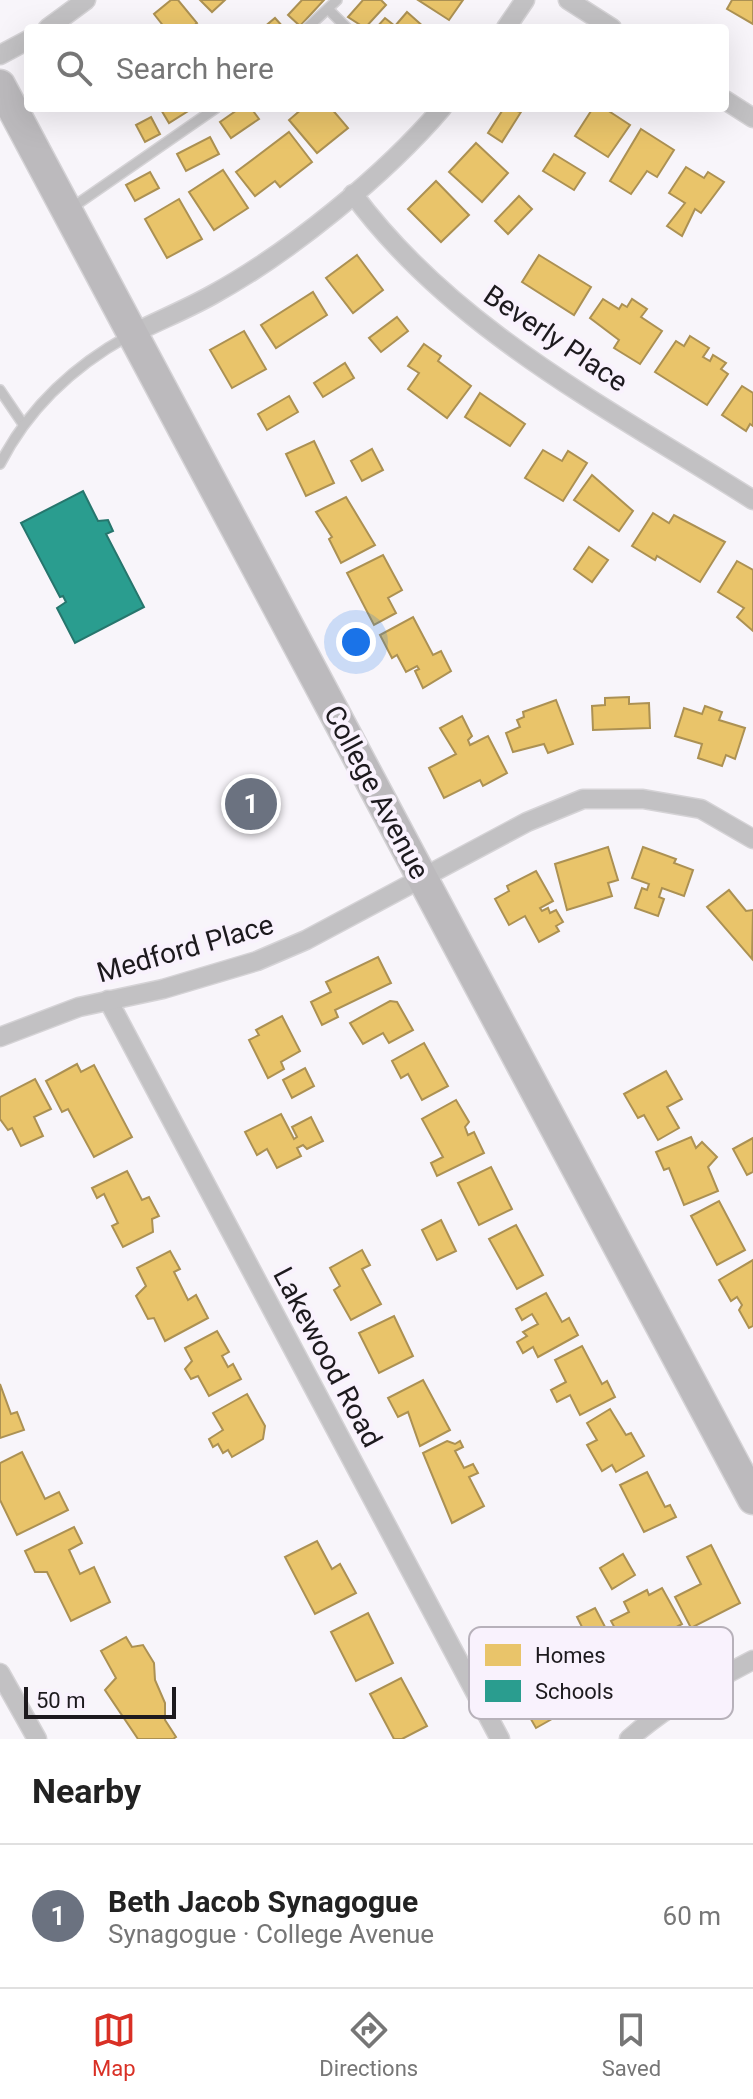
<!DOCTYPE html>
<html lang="en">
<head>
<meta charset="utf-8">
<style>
	:root { --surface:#fff; --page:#f6f6f6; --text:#222; --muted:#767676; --line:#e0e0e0; --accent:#d93025 }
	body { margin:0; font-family:Roboto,sans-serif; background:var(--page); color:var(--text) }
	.scale { position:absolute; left:24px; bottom:20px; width:152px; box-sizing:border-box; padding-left:8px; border:4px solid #1d1a1e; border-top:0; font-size:22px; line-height:28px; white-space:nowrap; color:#1d1a1e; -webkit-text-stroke:6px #f9f2fd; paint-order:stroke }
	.you { position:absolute; left:356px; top:642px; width:28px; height:28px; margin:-20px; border:6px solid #fff; border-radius:50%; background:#1a73e8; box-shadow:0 0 0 12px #1a73e833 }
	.badge { display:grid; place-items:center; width:52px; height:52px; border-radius:50%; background:var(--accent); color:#fff; font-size:26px; font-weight:700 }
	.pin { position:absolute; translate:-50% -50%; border:4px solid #fff; box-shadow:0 2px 8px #0006 }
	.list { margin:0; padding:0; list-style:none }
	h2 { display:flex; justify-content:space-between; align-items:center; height:104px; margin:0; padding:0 32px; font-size:34px }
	h2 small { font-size:26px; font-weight:400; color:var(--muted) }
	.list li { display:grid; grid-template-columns:52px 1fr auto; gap:24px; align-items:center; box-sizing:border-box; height:144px; padding:0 32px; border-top:2px solid var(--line) }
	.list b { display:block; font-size:30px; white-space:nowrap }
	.list p { margin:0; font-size:26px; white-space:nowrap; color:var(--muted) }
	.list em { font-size:26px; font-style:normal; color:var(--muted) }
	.icon { flex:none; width:44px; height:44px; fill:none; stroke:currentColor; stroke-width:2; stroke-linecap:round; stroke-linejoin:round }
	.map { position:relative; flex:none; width:753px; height:1739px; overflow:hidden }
	.search { position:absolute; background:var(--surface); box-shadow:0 8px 32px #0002; left:24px; right:24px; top:24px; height:88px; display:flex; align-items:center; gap:20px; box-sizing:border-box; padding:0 28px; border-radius:8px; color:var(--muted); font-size:30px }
	.sheet { height:248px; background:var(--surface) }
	nav { display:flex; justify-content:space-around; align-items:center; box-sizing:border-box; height:112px; border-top:2px solid var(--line); background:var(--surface); font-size:22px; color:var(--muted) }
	nav a { display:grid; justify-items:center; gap:4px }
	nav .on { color:var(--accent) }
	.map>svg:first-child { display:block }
	.homes { fill:#e9c46a; stroke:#ac9153; stroke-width:2 }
	.schools { fill:#2a9d8f; stroke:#26766d; stroke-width:2 }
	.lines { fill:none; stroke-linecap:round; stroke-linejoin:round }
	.service-casing { stroke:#d5d3d6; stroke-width:12 }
	.minor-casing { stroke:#d5d3d6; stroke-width:21 }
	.primary-casing { stroke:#d5d3d6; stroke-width:33 }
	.service { stroke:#c2c1c3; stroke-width:9 }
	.minor { stroke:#c2c1c3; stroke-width:18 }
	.primary { stroke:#bcbabd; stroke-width:30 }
	.labels { text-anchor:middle; stroke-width:8; stroke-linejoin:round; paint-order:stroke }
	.street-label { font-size:28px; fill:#1d1a1e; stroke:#f9f2fd }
	.key { fill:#f9f2fd; stroke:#b7b1ba; stroke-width:2 }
	.key-label { font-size:22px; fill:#1d1a1e }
</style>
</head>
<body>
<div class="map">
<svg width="753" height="1739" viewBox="0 0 753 1739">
	<rect width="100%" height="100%" fill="#f8f5fa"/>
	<!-- homes -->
	<g class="homes">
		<path d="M171 0H178L197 23 191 28H165L154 14Z"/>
		<path d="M200 0H225L212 12Z"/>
		<path d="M302 0H324L300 26 288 15Z"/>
		<path d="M363 0H381L386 5 365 28 348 17Z"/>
		<path d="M418 0H463L449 20Z"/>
		<path d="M732 0H753V24L727 9Z"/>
		<path d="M407 12 425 28H376L385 18 395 26Z"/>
		<path d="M275 18 284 28H263Z"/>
		<path d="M160 108H193L169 123Z"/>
		<path d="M240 108H251L259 119 231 138 220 122Z"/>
		<path d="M303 108H331L348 128 317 153 289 120Z"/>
		<path d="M504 108 521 112 502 142 488 133Z"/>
		<path d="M593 108H604L630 125 608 157 575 136Z"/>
		<path d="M151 117 160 134 145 142 136 125Z"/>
		<path d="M641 129 674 150 657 177 647 171 631 194 610 181Z"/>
		<path d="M289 132 312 162 280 187 275 181 255 196 236 172Z"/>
		<path d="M210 137 219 154 186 171 177 154Z"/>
		<path d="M476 143 508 173 482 202 449 172Z"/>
		<path d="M554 154 585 173 574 190 543 171Z"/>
		<path d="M686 167 704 178 708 172 724 182 701 213 695 209 682 236 667 226 685 203 669 193Z"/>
		<path d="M223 170 248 208 214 230 189 192Z"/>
		<path d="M150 172 159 188 135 201 126 185Z"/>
		<path d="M436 181 469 215 441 242 408 209Z"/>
		<path d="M519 196 532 209 508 234 495 221Z"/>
		<path d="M179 199 202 239 167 258 145 219Z"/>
		<path d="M357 255 383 290 353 313 326 278Z"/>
		<path d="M539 255 591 287 574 315 522 282Z"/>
		<path d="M313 292 327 315 276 348 261 325Z"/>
		<path d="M603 299 619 309 622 304 627 307 632 299 647 309 641 317 662 331 640 364 614 348 619 340 590 318Z"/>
		<path d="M397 317 408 331 381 352 369 338Z"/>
		<path d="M244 331 266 369 232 388 210 350Z"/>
		<path d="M690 336 709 348 703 357 710 361 713 355 726 363 721 369 728 374 707 405 655 372 676 341 684 346Z"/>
		<path d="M424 344 441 356 438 361 471 386 447 418 408 389 419 373 408 366Z"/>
		<path d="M345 363 354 378 323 397 314 383Z"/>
		<path d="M742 386 753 393V426L750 424 746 431 722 415Z"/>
		<path d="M480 393 525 424 510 446 465 417Z"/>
		<path d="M289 396 298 412 267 430 258 414Z"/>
		<path d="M314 441 334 483 306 496 286 454Z"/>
		<path d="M372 449 383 470 362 481 351 461Z"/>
		<path d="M543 450 562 461 568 451 587 463 563 501 525 478Z"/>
		<path d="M592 475 633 511 619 531 574 500Z"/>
		<path d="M346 497 375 545 341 563 329 539 332 537 316 512Z"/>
		<path d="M653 513 669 523 674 515 725 542 700 582 657 556 655 560 632 546Z"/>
		<path d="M589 547 608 560 592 582 574 569Z"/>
		<path d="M383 555 402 590 388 598 396 613 374 625 347 573Z"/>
		<path d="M737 561 753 570V631L737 617 744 608 718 592Z"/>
		<path d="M413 617 433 655 441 651 451 671 423 688 415 671 419 669 417 666 406 672 397 655 392 658 380 635Z"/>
		<path d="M629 697V704L649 703 650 728 593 730 592 706 605 705V698Z"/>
		<path d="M556 700 573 744 548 753 544 744 513 752 506 733 520 727 517 720 524 717 523 712Z"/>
		<path d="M705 706 722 712 719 720 745 728 735 759 726 755 722 766 698 758 702 744 675 736 684 708 702 714Z"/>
		<path d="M462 716 472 736 468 740 470 745 488 736 507 773 483 786 480 780 444 798 429 768 456 754 440 728Z"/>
		<path d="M608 847 618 880 608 883 612 896 567 910 555 864Z"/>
		<path d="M643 847 676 859 674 863 693 870 684 896 662 888 659 897 664 899 658 916 635 908 642 888 647 890 649 884 632 878Z"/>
		<path d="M536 871 553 901 540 908 542 911 548 908 550 913 556 910 563 922 556 926 559 931 539 942 525 916 509 925 495 899 509 891 507 886Z"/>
		<path d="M729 890 746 911 753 910 752 959 707 907Z"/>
		<path d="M378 957 391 983 335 1010 338 1017 322 1025 311 1002 331 992 326 982Z"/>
		<path d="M390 1001 397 1002 413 1030 389 1043 383 1033 363 1044 350 1023Z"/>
		<path d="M282 1016 300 1051 281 1062 284 1069 268 1078 249 1040 259 1035 256 1030Z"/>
		<path d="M424 1043 448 1086 422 1100 408 1074 401 1078 392 1061Z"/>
		<path d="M77 1064 81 1072 94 1065 132 1137 94 1157 68 1109 62 1112 46 1081Z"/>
		<path d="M305 1068 314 1086 292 1098 283 1080Z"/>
		<path d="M666 1071 682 1099 667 1107 679 1128 658 1140 644 1115 638 1118 624 1094Z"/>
		<path d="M35 1079 51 1109 34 1117 43 1136 21 1146 12 1128 8 1130 0 1119V1097Z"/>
		<path d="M456 1100 469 1122 465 1127 468 1135 474 1132 484 1153 437 1176 431 1163 443 1157 422 1119Z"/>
		<path d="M281 1114 294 1139 297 1137 292 1127 311 1117 323 1141 307 1149 303 1145 297 1148 301 1156 277 1168 267 1149 257 1155 245 1132Z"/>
		<path d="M691 1137 696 1148 702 1142 717 1157 708 1167 718 1191 684 1205 669 1168 664 1170 656 1152Z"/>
		<path d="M753 1138V1172L747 1175 733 1149Z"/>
		<path d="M491 1167 512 1209 479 1225 458 1183Z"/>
		<path d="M127 1171 142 1200 149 1197 159 1216 152 1219 153 1232 123 1247 112 1226 118 1223 104 1194 97 1198 92 1188Z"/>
		<path d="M719 1201 745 1250 717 1265 691 1216Z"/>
		<path d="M441 1220 456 1251 437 1260 422 1230Z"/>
		<path d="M516 1225 543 1275 517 1289 489 1239Z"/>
		<path d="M362 1250 370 1265 362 1269 381 1304 351 1320 334 1290 340 1286 330 1268Z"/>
		<path d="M170 1251 180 1269 174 1272 188 1300 196 1295 208 1318 165 1341 154 1318 148 1319 136 1296 146 1286 137 1268Z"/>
		<path d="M753 1260V1326L749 1328 739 1310 742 1305 737 1297 731 1301 719 1280Z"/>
		<path d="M546 1293 562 1322 569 1318 578 1335 538 1357 533 1347 523 1353 517 1342 527 1336 523 1332 538 1324 532 1314 522 1320 516 1309Z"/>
		<path d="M394 1316 413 1356 379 1373 359 1333Z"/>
		<path d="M217 1331 229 1352 222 1356 228 1367 233 1364 241 1379 209 1396 198 1376 191 1379 185 1369 192 1361 185 1348Z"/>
		<path d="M582 1346 602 1384 607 1381 615 1397 580 1415 570 1395 557 1402 551 1390 566 1382 555 1360Z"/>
		<path d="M423 1380 450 1430 420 1446 408 1412 398 1417 388 1398Z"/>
		<path d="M0 1384 11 1414 17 1412 24 1430 0 1438Z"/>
		<path d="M247 1394 265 1426 263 1439 232 1457 228 1450 223 1453 218 1444 213 1447 209 1439 223 1430 213 1413Z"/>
		<path d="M610 1409 626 1435 631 1433 644 1456 616 1472 612 1465 602 1471 587 1445 597 1440 587 1423Z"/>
		<path d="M447 1441 455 1444 460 1441 463 1447 455 1451 464 1468 473 1464 478 1473 469 1477 484 1506 452 1523 423 1453Z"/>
		<path d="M22 1452 45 1499 59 1492 68 1510 17 1535 0 1500V1463Z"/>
		<path d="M647 1472 665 1507 670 1505 676 1517 644 1532 620 1485Z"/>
		<path d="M74 1527 82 1543 69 1550 80 1574 94 1567 110 1602 71 1621 47 1572H35L25 1551Z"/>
		<path d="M317 1541 332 1569 340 1564 356 1593 315 1614 285 1557Z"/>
		<path d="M711 1545 740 1603 691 1628 675 1597 701 1584 687 1557Z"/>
		<path d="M623 1554 635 1575 612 1589 600 1568Z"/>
		<path d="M662 1588 682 1624 658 1637 659 1644 638 1656 634 1649 628 1652 611 1621 629 1612 624 1602 647 1590 649 1595Z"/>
		<path d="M595 1608 622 1659 606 1667 609 1674 586 1686 569 1654 590 1643 577 1617Z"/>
		<path d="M368 1613 393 1663 356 1681 331 1632Z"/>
		<path d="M532 1632 556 1675 564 1674 580 1703 536 1728 517 1695 525 1691 502 1648Z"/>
		<path d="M126 1637 132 1647 143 1645 154 1663 155 1680 165 1703V1720L176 1737 173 1739H138L105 1690 116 1678 101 1651Z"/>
		<path d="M401 1678 427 1726 402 1739H394L370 1694Z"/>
	</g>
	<!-- schools -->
	<path class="schools" d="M83 491 98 521 108 520 113 531 106 534 144 607 75 643 57 608 66 602 63 596 60 597 21 523Z"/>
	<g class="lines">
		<!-- service casing -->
		<g class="service-casing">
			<g id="service">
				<path d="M328 9 347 28"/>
				<path d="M307 28 337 0"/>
				<path d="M70 209 216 108"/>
				<path d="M0 390 23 424"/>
				<path d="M0 464C28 409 74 366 128 336"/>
			</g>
		</g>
		<!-- minor casing -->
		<g class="minor-casing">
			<g id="minor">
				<path d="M568 0 612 28"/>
				<path d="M48 28 86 0"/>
				<path d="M506 28 525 0"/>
				<path d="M0 55 28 40"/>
				<path d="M725 100 753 118"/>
				<path d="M353 194C454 331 612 410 753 500"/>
				<path d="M134 333C160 320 187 309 212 295 289 253 385 175 442 108"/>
				<path d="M108 1000 500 1739"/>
				<path d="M0 1037 79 1007 163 989 257 961 306 940 527 822 583 799H643L701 809 753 839"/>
				<path d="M0 1673 37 1739"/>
				<path d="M629 1739C666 1706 709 1683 753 1660"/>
			</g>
		</g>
		<!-- primary casing -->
		<g class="primary-casing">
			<path id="primary" d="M0 85 753 1499"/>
		</g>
		<!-- service -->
		<use href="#service" class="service"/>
		<!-- minor -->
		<use href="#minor" class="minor"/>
		<!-- primary -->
		<use href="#primary" class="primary"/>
	</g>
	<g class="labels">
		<!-- street labels -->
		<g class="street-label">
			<text transform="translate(556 338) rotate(34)" y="10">Beverly Place</text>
			<text transform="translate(377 792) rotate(62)" y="10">College Avenue</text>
			<text transform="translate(185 948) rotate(-16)" y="10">Medford Place</text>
			<text transform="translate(328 1357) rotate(62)" y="10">Lakewood Road</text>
		</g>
	</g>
	<!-- legend -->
	<rect x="469" y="1627" width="264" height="92" rx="12" class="key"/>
	<rect x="485" y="1644" width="36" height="22" fill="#e9c46a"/>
	<rect x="485" y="1680" width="36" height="22" fill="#2a9d8f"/>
	<g class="key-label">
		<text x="535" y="1663">Homes</text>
		<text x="535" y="1699">Schools</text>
	</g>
</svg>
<div class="scale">50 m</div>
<div class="you"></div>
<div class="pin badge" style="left:251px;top:804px;background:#6b7280">1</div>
<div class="search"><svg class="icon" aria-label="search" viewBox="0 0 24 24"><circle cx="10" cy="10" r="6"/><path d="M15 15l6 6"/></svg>Search here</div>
</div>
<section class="sheet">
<h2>Nearby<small></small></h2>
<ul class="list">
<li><span class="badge" style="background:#6b7280">1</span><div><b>Beth Jacob Synagogue</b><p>Synagogue · College Avenue</p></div><em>60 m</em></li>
</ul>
</section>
<nav>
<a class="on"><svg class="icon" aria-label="map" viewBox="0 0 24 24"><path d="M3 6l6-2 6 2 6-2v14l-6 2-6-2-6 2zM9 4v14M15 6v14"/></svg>Map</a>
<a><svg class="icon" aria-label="directions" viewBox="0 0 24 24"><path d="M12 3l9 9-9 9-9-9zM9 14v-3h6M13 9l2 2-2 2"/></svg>Directions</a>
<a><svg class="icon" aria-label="saved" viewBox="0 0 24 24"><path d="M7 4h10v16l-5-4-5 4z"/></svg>Saved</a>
</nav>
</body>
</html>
